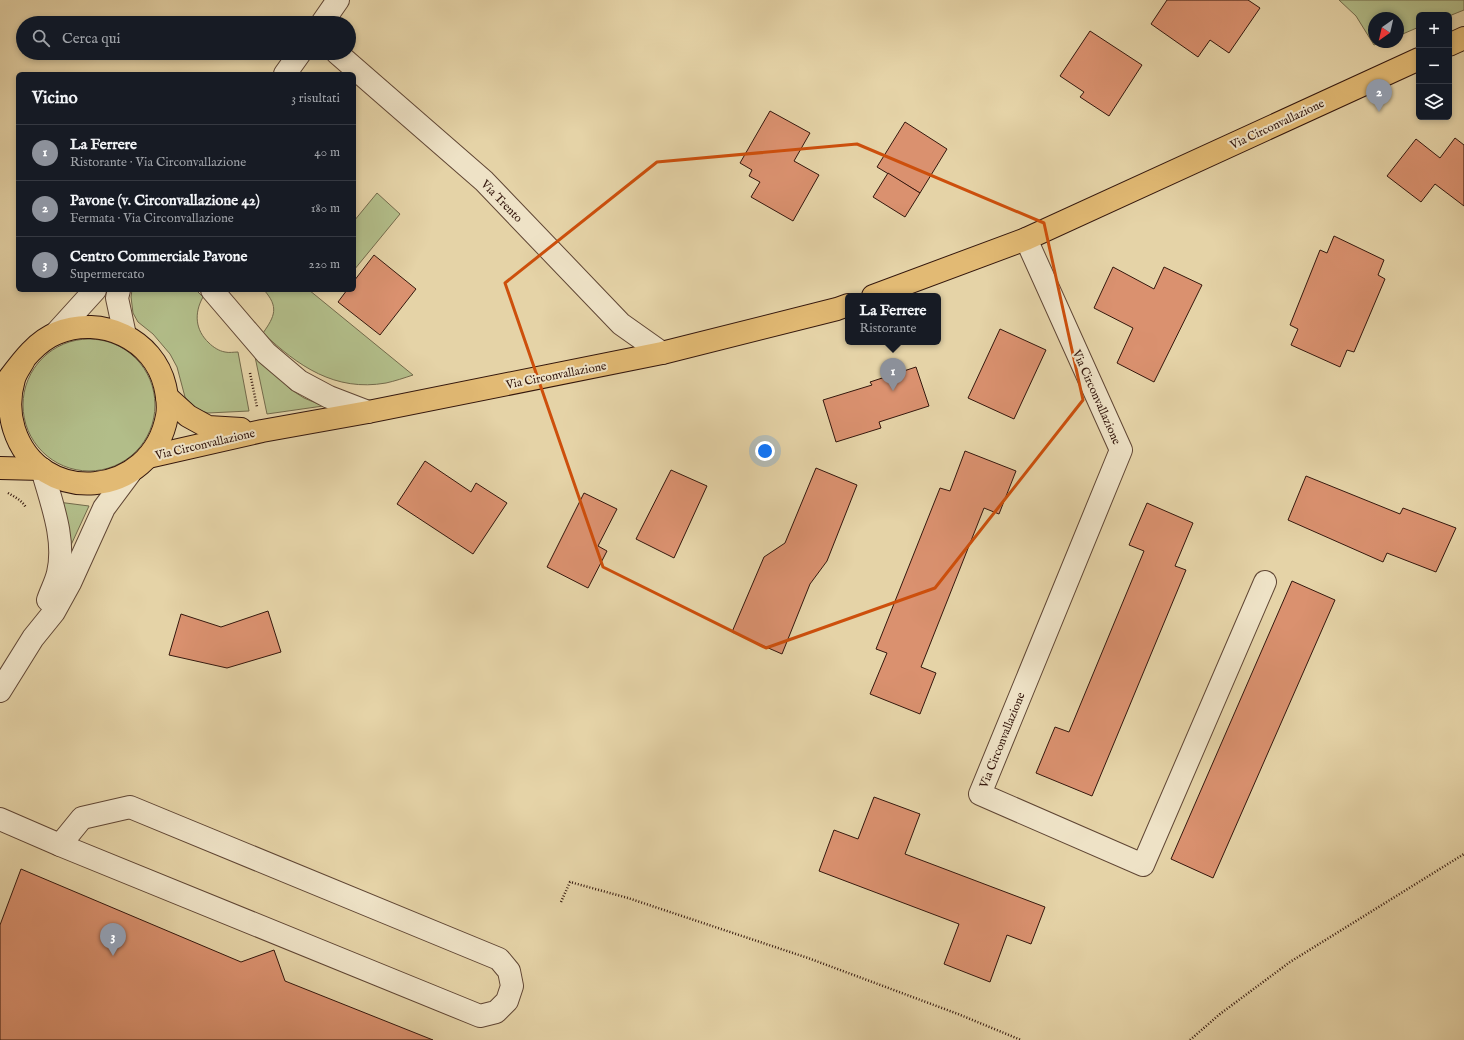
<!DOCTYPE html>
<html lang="it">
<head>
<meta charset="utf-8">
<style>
	:root { --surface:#171b24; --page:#20242c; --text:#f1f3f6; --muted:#9ea1a6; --line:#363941; --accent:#8c9099 }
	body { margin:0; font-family:"IM FELL English",serif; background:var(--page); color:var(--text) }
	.controls { position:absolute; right:12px; top:12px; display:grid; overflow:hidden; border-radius:6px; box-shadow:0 2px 6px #0003 }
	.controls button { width:36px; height:36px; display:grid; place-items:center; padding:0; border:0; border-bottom:1px solid var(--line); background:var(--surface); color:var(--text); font:20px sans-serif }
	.compass { position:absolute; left:1368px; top:12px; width:36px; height:36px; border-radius:50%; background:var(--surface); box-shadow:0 2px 6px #0003; rotate:214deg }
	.you { position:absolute; left:765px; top:451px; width:14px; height:14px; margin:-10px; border:3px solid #fff; border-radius:50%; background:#1a73e8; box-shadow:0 0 0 6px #1a73e833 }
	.badge { display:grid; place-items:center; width:26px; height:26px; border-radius:50%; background:var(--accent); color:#fff; font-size:13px; font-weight:700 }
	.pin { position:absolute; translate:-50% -33px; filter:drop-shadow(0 1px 2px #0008) }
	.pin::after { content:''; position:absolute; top:21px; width:14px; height:12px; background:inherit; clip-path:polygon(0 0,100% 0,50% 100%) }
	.popup { position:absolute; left:845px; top:293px; width:96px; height:52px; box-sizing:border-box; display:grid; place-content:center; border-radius:6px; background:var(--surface); filter:drop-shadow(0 1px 3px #0005); font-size:13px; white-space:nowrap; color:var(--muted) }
	.popup b { font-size:15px; color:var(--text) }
	.popup::after { content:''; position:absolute; left:50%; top:100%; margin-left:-8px; border:8px solid transparent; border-top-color:var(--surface) }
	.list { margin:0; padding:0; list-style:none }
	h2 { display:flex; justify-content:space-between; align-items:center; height:52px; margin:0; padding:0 16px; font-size:17px }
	h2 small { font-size:13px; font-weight:400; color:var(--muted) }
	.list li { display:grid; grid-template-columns:26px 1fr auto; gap:12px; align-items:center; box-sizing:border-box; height:56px; padding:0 16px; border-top:1px solid var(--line) }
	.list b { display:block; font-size:15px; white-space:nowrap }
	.list p { margin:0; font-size:13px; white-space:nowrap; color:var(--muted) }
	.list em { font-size:13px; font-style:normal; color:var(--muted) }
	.icon { flex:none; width:22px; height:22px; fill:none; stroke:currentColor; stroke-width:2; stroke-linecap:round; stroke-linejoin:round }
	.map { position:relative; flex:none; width:1464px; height:1040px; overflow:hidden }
	.search { position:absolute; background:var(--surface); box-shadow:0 2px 6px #0003; left:16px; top:16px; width:340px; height:44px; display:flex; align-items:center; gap:10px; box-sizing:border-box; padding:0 14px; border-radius:22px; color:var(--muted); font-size:15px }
	.panel { position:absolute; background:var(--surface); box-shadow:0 2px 6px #0003; left:16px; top:72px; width:340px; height:220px; border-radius:6px }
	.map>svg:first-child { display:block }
	.green { fill:#b2bd89; stroke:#736a4b }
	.building { fill:#da916f; stroke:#34170d }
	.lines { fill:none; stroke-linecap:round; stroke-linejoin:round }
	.minor-casing { stroke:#604634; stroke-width:24 }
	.major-casing { stroke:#34170d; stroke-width:24 }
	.path { stroke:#34170d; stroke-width:2.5; stroke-dasharray:1 2; stroke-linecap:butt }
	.minor { stroke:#eee2c6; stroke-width:22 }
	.major { stroke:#e2ba74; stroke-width:22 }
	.marked { fill:none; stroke:#cd4f0c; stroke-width:3; stroke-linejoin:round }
	.labels { text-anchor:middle; stroke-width:4; stroke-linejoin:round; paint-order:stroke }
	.street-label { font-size:12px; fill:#34170d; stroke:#eee2c6 }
</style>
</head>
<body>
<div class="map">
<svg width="1464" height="1040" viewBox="0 0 1464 1040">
	<rect width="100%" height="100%" fill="#e5d3a7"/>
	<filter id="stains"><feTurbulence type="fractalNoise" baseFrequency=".005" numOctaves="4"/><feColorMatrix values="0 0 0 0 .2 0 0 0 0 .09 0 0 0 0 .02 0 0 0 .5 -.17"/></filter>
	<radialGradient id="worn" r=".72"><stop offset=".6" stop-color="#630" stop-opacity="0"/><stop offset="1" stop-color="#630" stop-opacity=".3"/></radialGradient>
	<!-- green -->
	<g class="green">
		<path d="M1339 0H1464V10L1449 16 1419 15V27L1398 36V18H1374V42H1381L1374 45 1356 16Z"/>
		<path d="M377 193 400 214 354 270V221Z"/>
		<path d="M132 290H196L203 297C194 313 195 330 209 343 213 347 219 351 225 352 229 353 234 352 238 352L249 411 208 413 198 410 190 404 185 397 177 367 170 354 153 334 138 322 133 313 131 297Z"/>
		<path d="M264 290H309L413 375C404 378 395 381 386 383 335 392 298 366 263 333 275 316 279 307 264 290Z"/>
		<circle cx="89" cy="405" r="66"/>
		<path d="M254 352 290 389 304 398 323 406 267 414Z"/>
		<path d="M58 502 89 506 71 545Z"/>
	</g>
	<!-- building -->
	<g class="building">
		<path d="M1167 0H1248L1260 8 1229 53 1210 40 1198 57 1151 24Z"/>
		<path d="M1090 31 1142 65 1109 116 1080 97 1084 92 1060 76Z"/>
		<path d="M770 111 810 133 794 161 819 175 793 221 751 197 760 182 749 176 752 170 740 163Z"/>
		<path d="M905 122 947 149 920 193 877 167Z"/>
		<path d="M1455 138 1464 145V206L1435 184 1421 202 1387 176 1416 139 1440 158Z"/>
		<path d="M888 173 920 193 905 217 873 197Z"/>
		<path d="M1334 236 1384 260 1378 275 1385 279 1354 352 1347 350 1340 367 1291 345 1298 329 1290 325 1320 250 1327 253Z"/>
		<path d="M374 255 416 289 380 335 338 302 347 290H354V281Z"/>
		<path d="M1113 267 1154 289 1164 267 1202 285 1154 382 1117 363 1133 328 1094 308Z"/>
		<path d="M1000 329 1046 350 1014 419 968 398Z"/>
		<path d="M916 367 929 406 879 422 881 428 836 442 823 400 872 385 870 382Z"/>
		<path d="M965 451 1016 471 999 514 984 508 921 667 936 673 920 714 870 694 887 653 876 649 940 488 950 491Z"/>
		<path d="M425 461 471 492 476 483 507 503 473 554 397 504Z"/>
		<path d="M816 468 857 485 827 561 810 584 782 654 732 632 764 557 785 543Z"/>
		<path d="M671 470 707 486 674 558 636 539Z"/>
		<path d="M1306 476 1400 514 1403 508 1456 528 1436 572 1387 553 1383 562 1288 520Z"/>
		<path d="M584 493 617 509 598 546 607 551 588 588 547 567Z"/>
		<path d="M1147 503 1193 523 1175 566 1186 570 1092 796 1036 773 1055 727 1069 732 1144 551 1129 545Z"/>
		<path d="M1292 581 1335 600 1213 878 1171 859Z"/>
		<path d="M268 611 281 652 227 668 169 655 181 614 221 627Z"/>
		<path d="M874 797 920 814 905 854 1045 907 1031 944 1007 935 990 982 944 964 959 924 819 871 834 830 858 839Z"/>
		<path d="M21 869 241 962 274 950 285 981 433 1040H0V925Z"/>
	</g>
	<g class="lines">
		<!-- minor casing -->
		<g class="minor-casing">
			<g id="minor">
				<path d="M322 23 338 0"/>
				<path d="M337 53 484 181 621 324 662 353"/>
				<path d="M285 74 300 53"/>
				<path d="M1026 239 1121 450 980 794 1143 865 1265 582"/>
				<path d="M119 290 117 298 125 335"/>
				<path d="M212 290 266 353 299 381 329 397 368 412"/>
				<path d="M56 333 95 290"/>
				<path d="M42 469C51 502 66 539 58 573 56 582 51 591 48 600"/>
				<path d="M0 691 33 638 54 612 70 583 104 508 130 473"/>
				<path d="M130 807 499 959 509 971 512 986 507 1001 496 1012 480 1016 60 845 82 818Z"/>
				<path d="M0 819 60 845"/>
			</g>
		</g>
		<!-- major casing -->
		<g class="major-casing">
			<g id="major">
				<path d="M1449 45 1464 38"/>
				<path d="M873 296 1026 239 1419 59"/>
				<path d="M0 390C16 370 32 343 57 333 101 315 154 339 165 386 167 395 169 406 167 416 152 499 39 508 14 429 9 413 9 396 14 379 16 372 21 366 24 360"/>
				<path d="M167 397 188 416 208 427 241 429"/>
				<path d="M148 457 262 431 368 412 662 353 837 309 848 305"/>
				<path d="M0 468 42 469"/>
			</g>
		</g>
		<!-- path -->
		<g class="path">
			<path d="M250 373 257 407"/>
			<path d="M8 493C15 497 23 501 26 508"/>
			<path d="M561 902 570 882 628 898 808 958 958 1014 1021 1040"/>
			<path d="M1190 1040 1220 1014 1290 962 1464 854"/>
		</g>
		<!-- minor -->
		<use href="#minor" class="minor"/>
		<!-- major -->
		<use href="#major" class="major"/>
	</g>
	<!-- marked area -->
	<path class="marked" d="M857 144 1044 223 1083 400 935 588 766 648 603 567 505 283 657 162Z"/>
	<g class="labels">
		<!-- street labels -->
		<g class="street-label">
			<text transform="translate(1277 124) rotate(-25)" y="4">Via Circonvallazione</text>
			<text transform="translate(502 201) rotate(46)" y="4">Via Trento</text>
			<text transform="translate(556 375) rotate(-11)" y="4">Via Circonvallazione</text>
			<text transform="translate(1097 397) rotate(66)" y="4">Via Circonvallazione</text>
			<text transform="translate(205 444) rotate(-13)" y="4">Via Circonvallazione</text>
			<text transform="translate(1002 740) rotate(-68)" y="4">Via Circonvallazione</text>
		</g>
	</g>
	<rect width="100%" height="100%" filter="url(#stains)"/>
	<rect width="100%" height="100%" fill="url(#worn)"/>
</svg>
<div class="controls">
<button>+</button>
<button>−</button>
<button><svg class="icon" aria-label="layers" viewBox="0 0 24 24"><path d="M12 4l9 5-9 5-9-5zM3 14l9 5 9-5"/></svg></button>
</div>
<svg class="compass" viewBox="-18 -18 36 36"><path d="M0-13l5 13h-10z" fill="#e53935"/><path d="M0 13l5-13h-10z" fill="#9ea1a6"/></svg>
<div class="you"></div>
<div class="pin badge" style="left:893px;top:391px">1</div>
<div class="popup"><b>La Ferrere</b>Ristorante</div>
<div class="pin badge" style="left:1379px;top:112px">2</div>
<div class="pin badge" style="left:113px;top:956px">3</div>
<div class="search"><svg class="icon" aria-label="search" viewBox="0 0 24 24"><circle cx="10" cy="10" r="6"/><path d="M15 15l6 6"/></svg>Cerca qui</div>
<section class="panel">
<h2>Vicino<small>3 risultati</small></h2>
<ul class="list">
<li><span class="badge">1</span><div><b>La Ferrere</b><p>Ristorante · Via Circonvallazione</p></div><em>40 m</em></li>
<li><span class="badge">2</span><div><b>Pavone (v. Circonvallazione 42)</b><p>Fermata · Via Circonvallazione</p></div><em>180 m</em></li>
<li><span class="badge">3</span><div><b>Centro Commerciale Pavone</b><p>Supermercato</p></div><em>220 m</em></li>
</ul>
</section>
</div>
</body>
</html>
